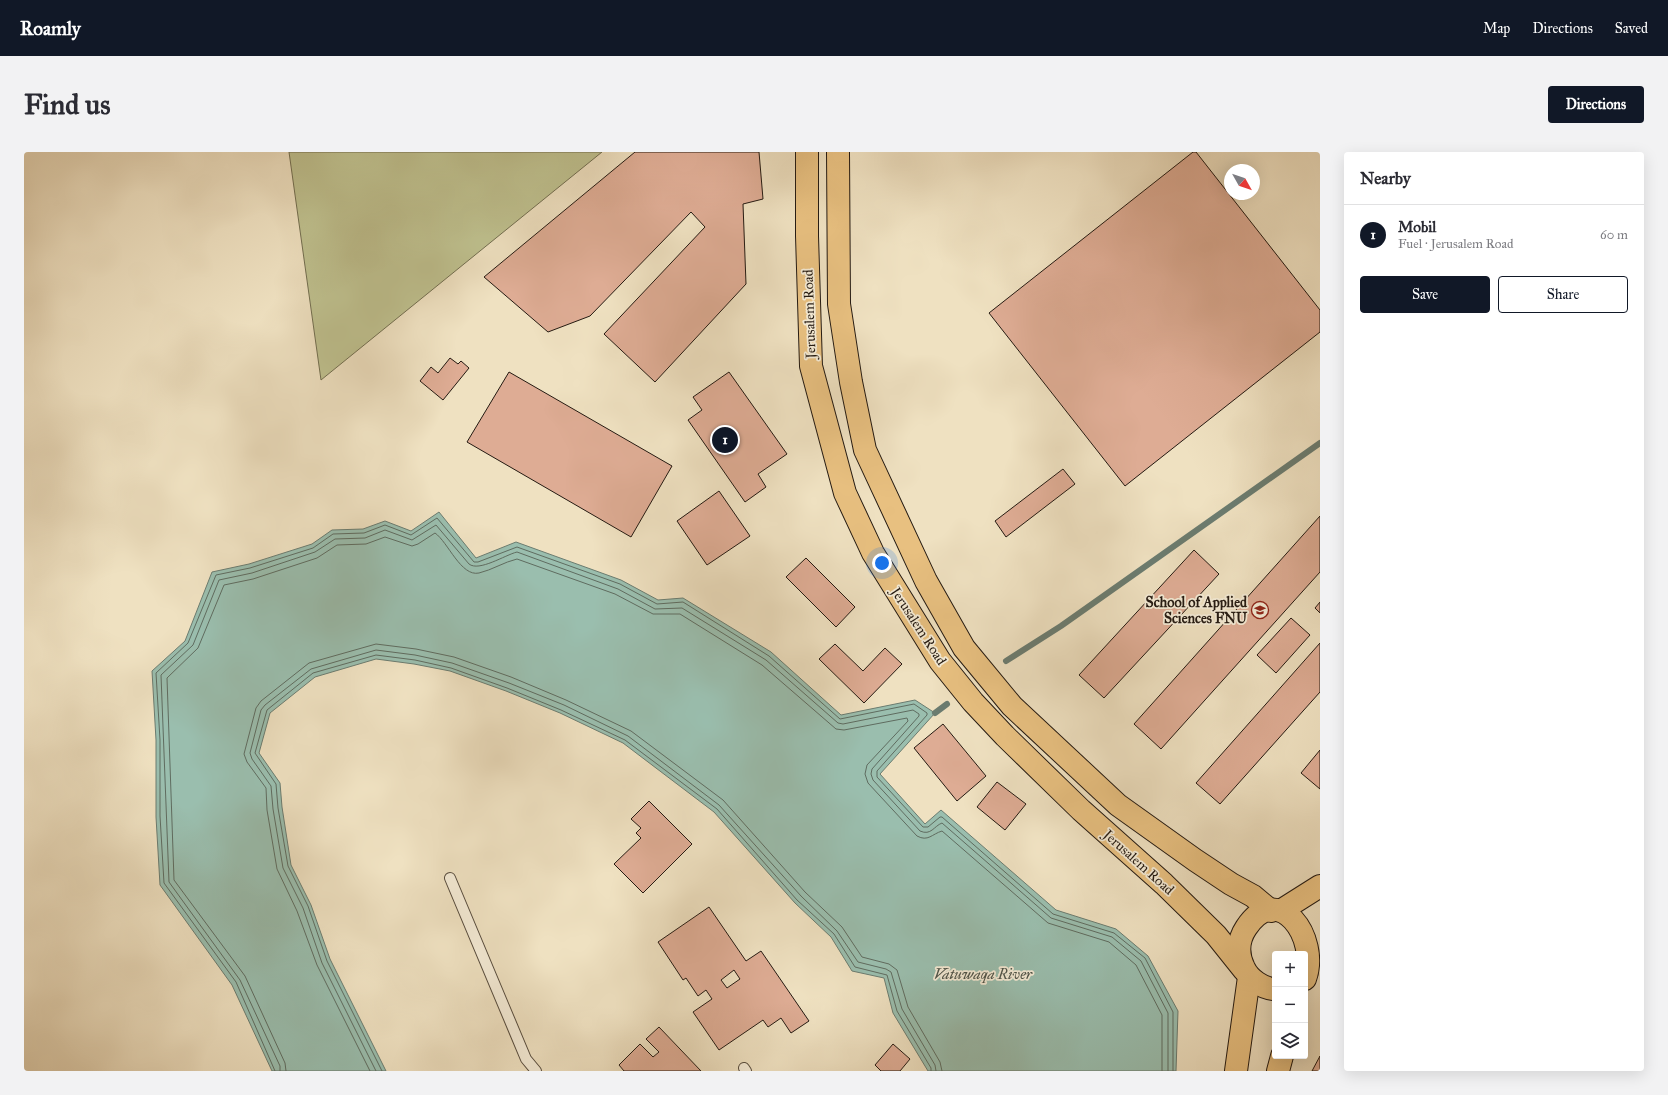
<!DOCTYPE html>
<html lang="en">
<head>
<meta charset="utf-8">
<style>
	:root { --surface:#fff; --page:#f2f2f3; --text:#2b2b33; --muted:#7c7c81; --line:#e1e1e2; --accent:#111827 }
	body { margin:0; font-family:"IM FELL Great Primer",serif; background:var(--page); color:var(--text) }
	.controls { position:absolute; right:12px; bottom:12px; display:grid; overflow:hidden; border-radius:4px; box-shadow:0 4px 16px #0002 }
	.controls button { width:36px; height:36px; display:grid; place-items:center; padding:0; border:0; border-bottom:1px solid var(--line); background:var(--surface); color:var(--text); font:20px sans-serif }
	.compass { position:absolute; left:1200px; top:12px; width:36px; height:36px; border-radius:50%; background:var(--surface); box-shadow:0 4px 16px #0002; rotate:130deg }
	.you { position:absolute; left:858px; top:411px; width:14px; height:14px; margin:-10px; border:3px solid #fff; border-radius:50%; background:#1a73e8; box-shadow:0 0 0 6px #1a73e833 }
	.badge { display:grid; place-items:center; width:26px; height:26px; border-radius:50%; background:var(--accent); color:#fff; font-size:13px; font-weight:700 }
	.pin { position:absolute; translate:-50% -50%; border:2px solid #fff; box-shadow:0 1px 4px #0006 }
	.list { margin:0; padding:0; list-style:none }
	h2 { display:flex; justify-content:space-between; align-items:center; height:52px; margin:0; padding:0 16px; font-size:17px }
	h2 small { font-size:13px; font-weight:400; color:var(--muted) }
	.list li { display:grid; grid-template-columns:26px 1fr auto; gap:12px; align-items:center; box-sizing:border-box; height:60px; padding:0 16px; border-top:1px solid var(--line) }
	.list b { display:block; font-size:15px; white-space:nowrap }
	.list p { margin:0; font-size:13px; white-space:nowrap; color:var(--muted) }
	.list em { font-size:13px; font-style:normal; color:var(--muted) }
	.actions { display:flex; gap:8px; padding:12px 16px }
	.actions a { flex:1; padding:9px 0; border:1px solid var(--accent); border-radius:4px; text-align:center; font-size:14px; color:var(--accent) }
	.actions .main { background:var(--accent); color:#fff }
	.icon { flex:none; width:22px; height:22px; fill:none; stroke:currentColor; stroke-width:2; stroke-linecap:round; stroke-linejoin:round }
	.map { position:relative; flex:none; width:1296px; height:919px; overflow:hidden; border-radius:4px }
	header { display:flex; align-items:center; gap:24px; box-sizing:border-box; height:56px; padding:0 20px; background:var(--accent); color:#fff }
	header strong { font-size:19px }
	nav { display:flex; gap:22px; margin-inline-start:auto; font-size:14px }
	.intro { display:flex; align-items:center; justify-content:space-between; box-sizing:border-box; height:96px; padding:0 24px }
	h1 { margin:0; font-size:28px }
	.button { padding:10px 18px; border-radius:4px; background:var(--accent); color:#fff; font-size:14px; font-weight:700 }
	main { display:flex; gap:24px; padding:0 24px }
	aside { flex:1; background:var(--surface); border-radius:4px; box-shadow:0 4px 16px #0002 }
	.map>svg:first-child { display:block }
	.green { fill:#bfc18f; stroke:#726e50 }
	.water { fill:#9abeae; stroke:#6b7c70 }
	.lines { fill:none; stroke-linecap:round; stroke-linejoin:round }
	.shore { stroke:#5f6c60; stroke-width:1 }
	.stream { stroke:#6b7c70; stroke-width:6 }
	.building { fill:#deac94; stroke:#241a12; fill-rule:evenodd }
	.lane-casing { stroke:#574c3e; stroke-width:12 }
	.primary-casing { stroke:#241a12; stroke-width:24 }
	.lane { stroke:#f5ecd7; stroke-width:10 }
	.primary { stroke:#e8c080; stroke-width:22 }
	.labels { text-anchor:middle; stroke-width:3.5; stroke-linejoin:round; paint-order:stroke }
	.street-label { font-size:14px; fill:#241a12; stroke:#f5ecd7 }
	.poi-label { font-size:14px; font-weight:bold; fill:#241a12; stroke:#f5ecd7; text-anchor:end }
	.water-label { font-size:15px; font-style:italic; fill:#4d5349; stroke:#f5ecd7 }
</style>
</head>
<body>
<header>
<strong>Roamly</strong>
<nav><a>Map</a><a>Directions</a><a>Saved</a></nav>
</header>
<div class="intro"><h1>Find us</h1><a class="button">Directions</a></div>
<main>
<div class="map">
<svg width="1296" height="919" viewBox="0 0 1296 919">
	<rect width="100%" height="100%" fill="#efe1c1"/>
	<filter id="stains"><feTurbulence type="fractalNoise" baseFrequency=".005" numOctaves="4"/><feColorMatrix values="0 0 0 0 .2 0 0 0 0 .09 0 0 0 0 .02 0 0 0 .5 -.17"/></filter>
	<radialGradient id="worn" r=".72"><stop offset=".6" stop-color="#630" stop-opacity="0"/><stop offset="1" stop-color="#630" stop-opacity=".3"/></radialGradient>
	<!-- green -->
	<path class="green" d="M265 0H578L297 228Z"/>
	<!-- water -->
	<path class="water" d="M415 360 452 406 492 390 597 428 634 448 659 446 747 500 817 563 891 548 911 561 856 622 901 672 917 658 1032 758 1092 777 1124 804 1154 859 1152 919H904L869 861 860 826 828 819 807 785 771 751 690 660 599 591 536 561 482 539 426 519 390 512 352 507 291 525 246 561 235 601 256 631 258 655 267 713 287 753 306 807 362 919H248L208 833 136 733 132 665V588L128 519 161 489 188 420 225 412 288 392 308 378 339 377 361 369 387 379Z"/>
	<g class="lines">
		<!-- shore -->
		<g class="shore">
			<path d="M251 919 212 830 140 731 136 664V588L132 521 164 491 192 423 226 416 289 396 309 382 340 381 361 373 387 383 413 366 450 410H454L493 395 596 432 633 452 659 450 745 504 816 567 890 552 903 561V563L853 619V625L899 675H904L916 665H918L1029 762 1090 781 1121 806 1149 860V919"/>
			<path d="M256 919V914L216 828 145 730 137 523 169 493 195 428 228 421 291 400 311 387 341 386 361 378 388 388 412 373 445 412C455 420 481 403 493 400L594 437 631 457 658 456 742 508 814 571 819 572 889 558 895 562V564L848 617 847 622 849 628 896 679C907 684 910 674 918 671L1027 766 1088 785 1117 809 1144 861V919"/>
			<path d="M262 919 261 911 221 824 150 728 143 526 174 496 200 433 229 427 293 406 313 393 342 392 361 385 388 394 394 392 411 381C424 390 437 425 455 421 468 418 480 410 493 407L591 442 629 462H656L738 513 812 577 820 578 883 566 884 569 843 613 841 622 844 631 893 684C904 690 908 682 918 679L1024 771 1085 790 1112 813 1138 863V919"/>
			<path d="M346 919 293 813 273 759 253 717 243 658 242 636 223 610 220 602 232 556 237 549 285 511 352 492 392 497 430 505 487 525 542 548 607 579 699 648 781 740 818 775 838 805 865 812 873 818 884 855 916 910 918 919"/>
			<path d="M352 919 298 811 279 756 259 716 249 657 247 634 228 607 226 601 237 558 241 553 287 517 352 498 391 503 428 511 485 531 540 553 604 584 695 653 777 744 813 779 834 810 862 817 867 820 878 857 911 913 912 919"/>
			<path d="M358 919 303 809 284 754 264 714 254 656 252 632 231 601 243 558 289 521 352 503 391 508 427 516 483 536 537 558 601 588 693 657 773 748 810 782 831 815 863 823 873 859 907 916V919"/>
		</g>
		<!-- stream -->
		<g class="stream">
			<path d="M982 509 1037 474 1296 291"/>
			<path d="M911 561 923 552"/>
		</g>
	</g>
	<!-- building -->
	<g class="building">
		<path d="M611 0H735L739 47 719 52 722 132 631 230 580 182 681 75 667 60 566 164 524 180 460 125Z"/>
		<path d="M1169 0H1172L1296 158V180L1101 334 965 161Z"/>
		<path d="M426 206 434 212 437 209 445 216 419 248 396 229 407 215 414 221Z"/>
		<path d="M485 220 648 314 607 385 443 290Z"/>
		<path d="M705 220 763 302 734 322 742 335 721 350 664 268 678 258 669 245Z"/>
		<path d="M1039 317 1051 332 982 385 971 369Z"/>
		<path d="M695 339 726 384 683 413 653 369Z"/>
		<path d="M1296 364V420L1137 597 1110 572Z"/>
		<path d="M1170 398 1195 422 1080 546 1055 523Z"/>
		<path d="M782 406 831 455 812 475 762 425Z"/>
		<path d="M1296 450V461L1291 456Z"/>
		<path d="M1267 466 1286 483 1252 521 1233 503Z"/>
		<path d="M1296 491V540L1196 652 1172 631Z"/>
		<path d="M811 492 839 519 861 496 878 512 840 551 795 507Z"/>
		<path d="M919 572 962 624 933 649 890 596Z"/>
		<path d="M1296 598V637L1277 621Z"/>
		<path d="M973 630 1002 652 981 678 953 655Z"/>
		<path d="M625 649 668 692 619 741 590 712 617 686 612 681 617 676 607 667Z"/>
		<path d="M685 755 722 809 737 799 785 869 767 881 757 866 744 875 739 868 695 898 669 860 688 847 682 838 674 844 662 826 659 828 634 790ZM710 818 716 827 703 836 697 828Z"/>
		<path d="M635 875 677 919H600L595 913 616 892 629 905 635 900 622 887Z"/>
		<path d="M869 892 886 907 876 919H857L851 913Z"/>
		<path d="M1296 904V919H1288Z"/>
	</g>
	<g class="lines">
		<!-- lane casing -->
		<g class="lane-casing">
			<g id="lane">
				<path d="M426 726 502 907 512 919"/>
				<path d="M720 916 722 919"/>
			</g>
		</g>
		<!-- primary casing -->
		<g class="primary-casing">
			<g id="primary">
				<path d="M783 0V84L787 214 821 341 849 401 916 509 949 550 981 584 1057 658 1140 732 1192 783 1220 818"/>
				<path d="M814 0 815 152 827 230 841 298 902 429 940 496 988 554 1094 653 1171 708 1207 732 1229 744 1247 759"/>
				<path d="M1258 758 1296 734"/>
				<path d="M1251 837C1239 837 1225 827 1220 816 1213 802 1214 788 1222 776 1254 727 1296 786 1281 827"/>
				<path d="M1212 919 1225 825"/>
				<path d="M1254 919 1258 904"/>
			</g>
		</g>
		<!-- lane -->
		<use href="#lane" class="lane"/>
		<!-- primary -->
		<use href="#primary" class="primary"/>
	</g>
	<!-- icons -->
	<defs>
		<g id="university-ring" transform="scale(0.9)"><circle r="9.5" fill="#f5ecd7" stroke="#8f2418" stroke-width="1.5"/><path d="M0-5L7-2L0 1L-7-2ZM-4 1L0 2.5L4 1V4Q0 6-4 4Z" fill="#8f2418"/></g>
	</defs>
	<g fill-rule="evenodd">
		<use href="#university-ring" x="1236" y="458"/>
	</g>
	<g class="labels">
		<!-- street labels -->
		<g class="street-label">
			<text transform="translate(785 162) rotate(-92)" y="5">Jerusalem Road</text>
			<text transform="translate(895 474) rotate(57)" y="5">Jerusalem Road</text>
			<text transform="translate(1115 710) rotate(42)" y="5">Jerusalem Road</text>
		</g>
		<!-- poi labels -->
		<g class="poi-label">
			<text x="1223" y="455">School of Applied<tspan x="1223" dy="16">Sciences FNU</tspan></text>
		</g>
		<!-- water labels -->
		<g class="water-label">
			<text x="959" y="827">Vatuwaqa River</text>
		</g>
	</g>
	<rect width="100%" height="100%" filter="url(#stains)"/>
	<rect width="100%" height="100%" fill="url(#worn)"/>
</svg>
<div class="controls">
<button>+</button>
<button>−</button>
<button><svg class="icon" aria-label="layers" viewBox="0 0 24 24"><path d="M12 4l9 5-9 5-9-5zM3 14l9 5 9-5"/></svg></button>
</div>
<svg class="compass" viewBox="-18 -18 36 36"><path d="M0-13l5 13h-10z" fill="#e53935"/><path d="M0 13l5-13h-10z" fill="#7c7c81"/></svg>
<div class="you"></div>
<div class="pin badge" style="left:701px;top:288px">1</div>
</div>
<aside>
<h2>Nearby<small></small></h2>
<ul class="list">
<li><span class="badge">1</span><div><b>Mobil</b><p>Fuel · Jerusalem Road</p></div><em>60 m</em></li>
</ul>
<div class="actions"><a class="main">Save</a><a>Share</a></div>
</aside>
</main>
</body>
</html>
